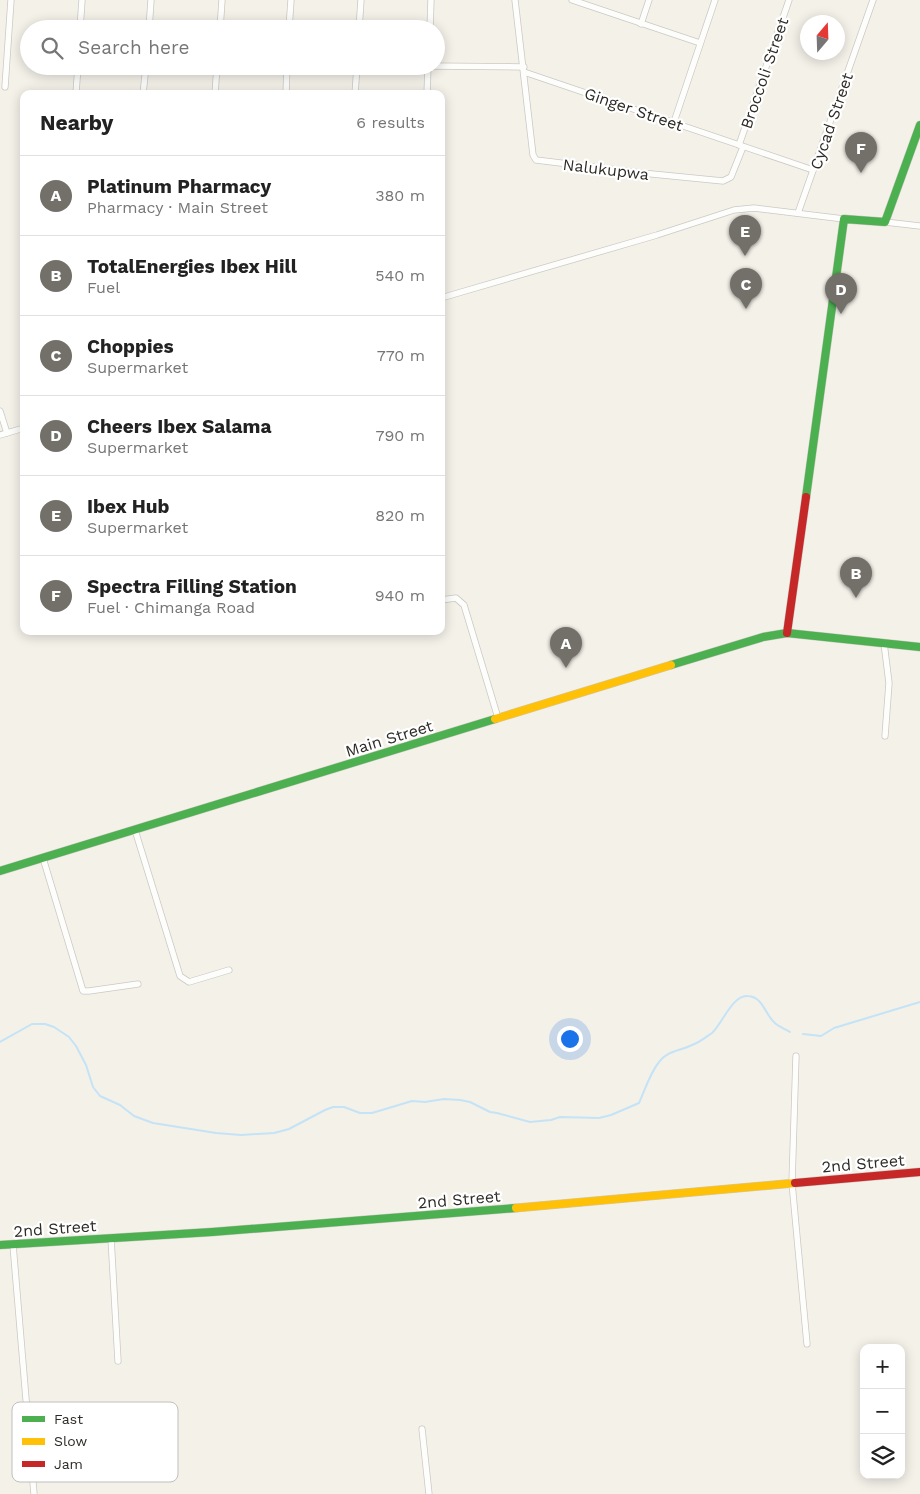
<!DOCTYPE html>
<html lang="en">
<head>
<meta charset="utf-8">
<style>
	:root { --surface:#fff; --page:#f6f6f6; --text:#222; --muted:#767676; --line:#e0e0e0; --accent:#73706a }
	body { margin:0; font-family:"Work Sans",sans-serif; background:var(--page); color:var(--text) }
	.controls { position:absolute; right:15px; bottom:15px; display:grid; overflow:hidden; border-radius:10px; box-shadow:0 2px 12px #0003 }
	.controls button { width:45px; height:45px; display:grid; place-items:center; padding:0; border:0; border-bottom:1px solid var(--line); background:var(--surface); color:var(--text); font:25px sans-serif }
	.compass { position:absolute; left:800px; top:15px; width:45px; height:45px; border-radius:50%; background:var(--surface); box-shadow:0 2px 12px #0003; rotate:19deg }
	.you { position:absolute; left:569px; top:1038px; width:18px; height:18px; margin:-12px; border:4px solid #fff; border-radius:50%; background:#1a73e8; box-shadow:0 0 0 8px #1a73e833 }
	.badge { display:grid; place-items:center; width:32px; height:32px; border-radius:50%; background:var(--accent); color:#fff; font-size:16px; font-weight:700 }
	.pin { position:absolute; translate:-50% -41px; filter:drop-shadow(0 1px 2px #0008) }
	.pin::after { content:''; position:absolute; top:26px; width:18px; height:15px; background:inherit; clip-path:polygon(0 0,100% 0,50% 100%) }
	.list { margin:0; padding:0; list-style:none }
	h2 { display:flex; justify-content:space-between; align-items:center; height:65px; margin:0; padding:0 20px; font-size:21px }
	h2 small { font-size:16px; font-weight:400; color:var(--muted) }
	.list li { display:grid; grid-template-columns:32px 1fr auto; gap:15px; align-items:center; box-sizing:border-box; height:80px; padding:0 20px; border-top:1px solid var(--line) }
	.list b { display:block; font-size:19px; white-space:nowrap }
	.list p { margin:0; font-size:16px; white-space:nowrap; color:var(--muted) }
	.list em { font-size:16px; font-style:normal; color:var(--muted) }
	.icon { flex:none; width:28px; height:28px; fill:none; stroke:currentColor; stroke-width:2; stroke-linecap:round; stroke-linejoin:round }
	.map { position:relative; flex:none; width:920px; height:1494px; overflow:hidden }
	.search { position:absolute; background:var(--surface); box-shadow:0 2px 12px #0003; left:20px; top:20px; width:425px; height:55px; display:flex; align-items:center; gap:12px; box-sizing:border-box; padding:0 18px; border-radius:28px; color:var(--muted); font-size:19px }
	.panel { position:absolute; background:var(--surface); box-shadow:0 2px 12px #0003; left:20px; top:90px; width:425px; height:545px; border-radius:10px }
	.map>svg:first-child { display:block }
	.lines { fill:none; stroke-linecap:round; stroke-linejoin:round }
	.stream { stroke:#c4e3f6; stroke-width:2 }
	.street-casing { stroke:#ccc9c3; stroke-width:7 }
	.fast-casing { stroke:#ccc9c3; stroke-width:9 }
	.slow-casing { stroke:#ccc9c3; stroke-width:9 }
	.jam-casing { stroke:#ccc9c3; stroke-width:9 }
	.street { stroke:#fdfdfc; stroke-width:5.5 }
	.fast { stroke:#4caf50; stroke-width:8 }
	.slow { stroke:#ffc107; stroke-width:8 }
	.jam { stroke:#c62828; stroke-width:8 }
	.labels { text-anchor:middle; stroke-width:4.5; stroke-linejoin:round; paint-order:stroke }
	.street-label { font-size:16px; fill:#2e2b26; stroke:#fff }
	.key { fill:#fff; stroke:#c0bfbe; stroke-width:1 }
	.key-label { font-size:14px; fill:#2e2b26 }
</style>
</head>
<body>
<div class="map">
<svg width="920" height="1494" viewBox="0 0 920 1494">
	<rect width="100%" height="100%" fill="#f4f1e9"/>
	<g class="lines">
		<!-- stream -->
		<g class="stream">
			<path d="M803 1034 821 1036 834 1028 920 1002"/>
			<path d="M0 1042 32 1024H45L54 1027 69 1037 76 1046 86 1065 93 1087 100 1096 120 1105 134 1116 153 1123 216 1133 241 1135 274 1133 289 1129 325 1110 333 1107H344L360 1113H372L412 1101 425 1102 444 1099 460 1100 470 1102 490 1112 497 1113 530 1122 551 1120 560 1117 599 1118 611 1115 639 1103C645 1090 650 1073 659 1062 668 1050 680 1051 692 1045 699 1043 706 1037 712 1033 722 1024 733 994 748 996 764 997 765 1016 776 1024 780 1027 785 1029 790 1032"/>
		</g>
		<!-- street casing -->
		<g class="street-casing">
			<g id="street">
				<path d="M515 0 533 155 536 160 642 173 723 181 731 177 743 147"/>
				<path d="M572 0 700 43"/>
				<path d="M641 24 649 0"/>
				<path d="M80 29 82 0"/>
				<path d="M149 29 151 0"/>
				<path d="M220 29 222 0"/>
				<path d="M289 29 291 0"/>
				<path d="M359 29 361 0"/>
				<path d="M430 29 431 0"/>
				<path d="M430 66 524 67"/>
				<path d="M524 72 813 170"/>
				<path d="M5 87 11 0"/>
				<path d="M76 93 78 66"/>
				<path d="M143 94 146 66"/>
				<path d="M215 94 217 66"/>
				<path d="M286 94 287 66"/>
				<path d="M355 94 357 66"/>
				<path d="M427 94 428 66"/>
				<path d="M674 122 715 0"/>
				<path d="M739 145 789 0"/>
				<path d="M798 213 873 0"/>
				<path d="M885 222 920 226"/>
				<path d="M441 298 657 235 734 210 754 208 844 219"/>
				<path d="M0 411 7 433"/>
				<path d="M0 435 24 428"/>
				<path d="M441 600 456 598 464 605 498 718"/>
				<path d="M884 643 889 683 885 736"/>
				<path d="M135 830 180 976 189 982 229 970"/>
				<path d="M43 858 83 991H89L138 984"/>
				<path d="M796 1056 792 1183 807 1344"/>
				<path d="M111 1238 118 1361"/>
				<path d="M13 1245 34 1494"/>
				<path d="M422 1429 429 1494"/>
			</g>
		</g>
		<!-- fast casing -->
		<g class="fast-casing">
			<g id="fast">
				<path d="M806 497 844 219 885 222 920 125"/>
				<path d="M671 665 763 637 787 633 920 647"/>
				<path d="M0 871 495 719"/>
				<path d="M0 1245 212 1232 516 1208"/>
			</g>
		</g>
		<!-- slow casing -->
		<g class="slow-casing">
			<g id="slow">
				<path d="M495 719 671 665"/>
				<path d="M516 1208 795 1183"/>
			</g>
		</g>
		<!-- jam casing -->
		<g class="jam-casing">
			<g id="jam">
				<path d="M787 633 806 497"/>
				<path d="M795 1183 920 1172"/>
			</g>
		</g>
		<!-- street -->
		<use href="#street" class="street"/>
		<!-- fast -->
		<use href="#fast" class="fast"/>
		<!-- slow -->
		<use href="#slow" class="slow"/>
		<!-- jam -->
		<use href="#jam" class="jam"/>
	</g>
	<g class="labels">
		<!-- street labels -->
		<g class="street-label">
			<text transform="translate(764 73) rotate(-71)" y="6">Broccoli Street</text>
			<text transform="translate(634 109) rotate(19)" y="6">Ginger Street</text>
			<text transform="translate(831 121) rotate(-71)" y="6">Cycad Street</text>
			<text transform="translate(606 169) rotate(7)" y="6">Nalukupwa</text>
			<text transform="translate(389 738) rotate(-17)" y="6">Main Street</text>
			<text transform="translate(863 1163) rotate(-5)" y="6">2nd Street</text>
			<text transform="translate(459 1199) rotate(-5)" y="6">2nd Street</text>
			<text transform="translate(55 1228) rotate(-4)" y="6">2nd Street</text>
		</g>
	</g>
	<!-- legend -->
	<rect x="12" y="1402" width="166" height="80" rx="8" class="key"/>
	<rect x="22" y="1416" width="23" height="6" fill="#4caf50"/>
	<rect x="22" y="1438" width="23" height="7" fill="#ffc107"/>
	<rect x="22" y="1461" width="23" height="6" fill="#c62828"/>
	<g class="key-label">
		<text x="54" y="1424">Fast</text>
		<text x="54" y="1446">Slow</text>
		<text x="54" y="1469">Jam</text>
	</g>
</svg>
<div class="controls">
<button>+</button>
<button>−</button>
<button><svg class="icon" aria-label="layers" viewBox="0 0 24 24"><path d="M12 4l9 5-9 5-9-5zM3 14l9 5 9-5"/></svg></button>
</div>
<svg class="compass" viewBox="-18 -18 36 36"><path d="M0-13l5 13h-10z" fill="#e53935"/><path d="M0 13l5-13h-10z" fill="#767676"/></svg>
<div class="you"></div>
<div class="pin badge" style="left:566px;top:668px">A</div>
<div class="pin badge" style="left:856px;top:598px">B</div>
<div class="pin badge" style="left:746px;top:309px">C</div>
<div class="pin badge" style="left:841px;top:314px">D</div>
<div class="pin badge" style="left:745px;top:256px">E</div>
<div class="pin badge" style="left:861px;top:173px">F</div>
<div class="search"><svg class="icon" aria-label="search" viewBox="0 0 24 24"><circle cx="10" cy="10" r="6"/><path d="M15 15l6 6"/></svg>Search here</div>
<section class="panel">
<h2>Nearby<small>6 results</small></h2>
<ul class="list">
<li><span class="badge">A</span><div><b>Platinum Pharmacy</b><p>Pharmacy · Main Street</p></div><em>380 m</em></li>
<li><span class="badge">B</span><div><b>TotalEnergies Ibex Hill</b><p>Fuel</p></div><em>540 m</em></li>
<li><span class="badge">C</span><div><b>Choppies</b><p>Supermarket</p></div><em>770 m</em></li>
<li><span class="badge">D</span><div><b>Cheers Ibex Salama</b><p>Supermarket</p></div><em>790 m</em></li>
<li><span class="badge">E</span><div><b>Ibex Hub</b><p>Supermarket</p></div><em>820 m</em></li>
<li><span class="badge">F</span><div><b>Spectra Filling Station</b><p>Fuel · Chimanga Road</p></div><em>940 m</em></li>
</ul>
</section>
</div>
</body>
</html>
